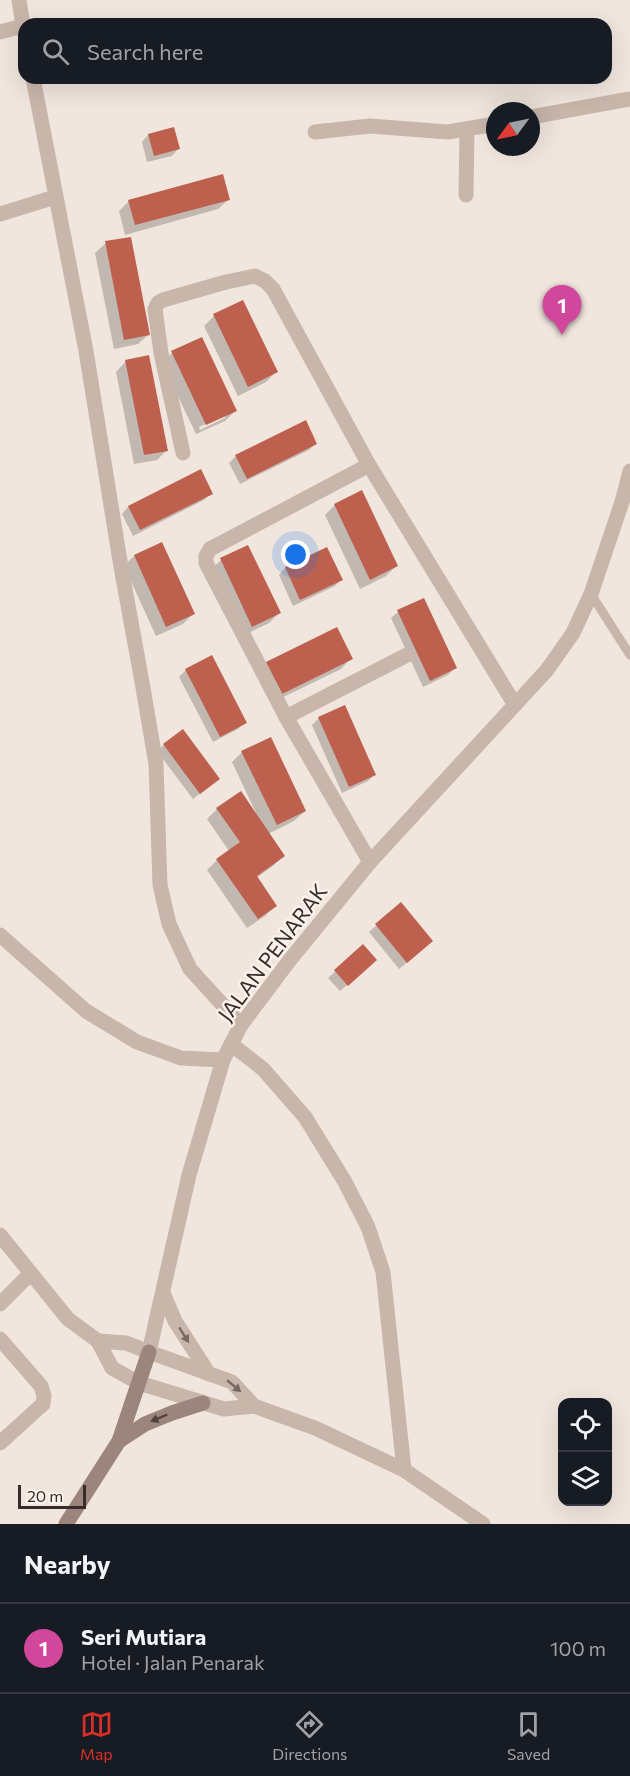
<!DOCTYPE html>
<html lang="en">
<head>
<meta charset="utf-8">
<style>
	:root { --surface:#171b24; --page:#242831; --text:#f1f3f6; --muted:#9ea1a6; --line:#363941; --accent:#d93025 }
	body { margin:0; font-family:Commissioner,sans-serif; background:var(--page); color:var(--text) }
	.controls { position:absolute; right:18px; bottom:18px; display:grid; overflow:hidden; border-radius:12px; box-shadow:0 6px 24px #0002 }
	.controls button { width:54px; height:54px; display:grid; place-items:center; padding:0; border:0; border-bottom:2px solid var(--line); background:var(--surface); color:var(--text); font:30px sans-serif }
	.compass { position:absolute; left:486px; top:102px; width:54px; height:54px; border-radius:50%; background:var(--surface); box-shadow:0 6px 24px #0002; rotate:237deg }
	.scale { position:absolute; left:18px; bottom:15px; width:68px; box-sizing:border-box; padding-left:6px; border:3px solid #362c29; border-top:0; font-size:16px; line-height:21px; white-space:nowrap; color:#362c29; -webkit-text-stroke:4px #f9f1ea; paint-order:stroke }
	.you { position:absolute; left:296px; top:555px; width:21px; height:21px; margin:-15px; border:4px solid #fff; border-radius:50%; background:#1a73e8; box-shadow:0 0 0 9px #1a73e833 }
	.badge { display:grid; place-items:center; width:39px; height:39px; border-radius:50%; background:var(--accent); color:#fff; font-size:20px; font-weight:700 }
	.pin { position:absolute; translate:-50% -50px; filter:drop-shadow(0 2px 3px #0008) }
	.pin::after { content:''; position:absolute; top:32px; width:21px; height:18px; background:inherit; clip-path:polygon(0 0,100% 0,50% 100%) }
	.list { margin:0; padding:0; list-style:none }
	h2 { display:flex; justify-content:space-between; align-items:center; height:78px; margin:0; padding:0 24px; font-size:26px }
	h2 small { font-size:20px; font-weight:400; color:var(--muted) }
	.list li { display:grid; grid-template-columns:39px 1fr auto; gap:18px; align-items:center; box-sizing:border-box; height:90px; padding:0 24px; border-top:2px solid var(--line) }
	.list b { display:block; font-size:22px; white-space:nowrap }
	.list p { margin:0; font-size:20px; white-space:nowrap; color:var(--muted) }
	.list em { font-size:20px; font-style:normal; color:var(--muted) }
	.icon { flex:none; width:33px; height:33px; fill:none; stroke:currentColor; stroke-width:2; stroke-linecap:round; stroke-linejoin:round }
	.map { position:relative; flex:none; width:630px; height:1524px; overflow:hidden }
	.search { position:absolute; background:var(--surface); box-shadow:0 6px 24px #0002; left:18px; right:18px; top:18px; height:66px; display:flex; align-items:center; gap:15px; box-sizing:border-box; padding:0 21px; border-radius:18px; color:var(--muted); font-size:22px }
	.sheet { height:168px; background:var(--surface) }
	nav { display:flex; justify-content:space-around; align-items:center; box-sizing:border-box; height:84px; border-top:2px solid var(--line); background:var(--surface); font-size:16px; color:var(--muted) }
	nav a { display:grid; justify-items:center; gap:3px }
	nav .on { color:var(--accent) }
	.map>svg:first-child { display:block }
	.shadow { fill:#0003; fill-rule:evenodd }
	.building { fill:#be604e }
	.lines { fill:none; stroke-linecap:round; stroke-linejoin:round }
	.service { stroke:#c8b6aa; stroke-width:9 }
	.minor { stroke:#c8b6aa; stroke-width:15 }
	.tertiary { stroke:#c8b6aa; stroke-width:15 }
	.secondary { stroke:#9c857c; stroke-width:15 }
	.oneway { fill:#786a63 }
	.oneway2 { fill:#50423e }
	.labels { text-anchor:middle; stroke-width:5; stroke-linejoin:round; paint-order:stroke }
	.street-label { font-size:21px; fill:#362c29; stroke:#f9f1ea }
</style>
</head>
<body>
<div class="map">
<svg width="630" height="1524" viewBox="0 0 630 1524">
	<rect width="100%" height="100%" fill="#f1e6de"/>
	<!-- shadow -->
	<g class="shadow">
		<path d="M148 135 178 149 172 156 147 162 142 142Z"/>
		<path d="M229 199 218 209 125 235 119 211 129 201Z"/>
		<path d="M106 243 149 334 138 344 114 349 95 253Z"/>
		<path d="M214 316 276 372 266 382 238 396 204 326Z"/>
		<path d="M172 353 235 411 225 421 196 434 162 363ZM225 415V418L200 430 199 427Z"/>
		<path d="M126 361 167 450 157 460 134 464 116 372Z"/>
		<path d="M315 444 309 450 240 484 229 463 236 456Z"/>
		<path d="M200 471 211 493 204 500 133 536 122 514 128 507Z"/>
		<path d="M335 505 396 566 386 576 360 589 325 515Z"/>
		<path d="M162 544 193 614 183 624 156 636 124 566 134 556Z"/>
		<path d="M248 547 279 613 269 623 242 636 211 570 221 560Z"/>
		<path d="M285 568 341 580 335 586 293 606 279 575Z"/>
		<path d="M398 612 455 668 448 675 423 687 391 618Z"/>
		<path d="M337 629 351 658 341 669 271 703 267 664Z"/>
		<path d="M211 657 245 722 238 729 213 742 179 677 186 670Z"/>
		<path d="M319 718 374 775 368 781 342 793 312 725Z"/>
		<path d="M164 745 211 785 193 799 157 751Z"/>
		<path d="M242 752 305 811 294 821 268 834 283 856 273 866 256 878 275 906 265 916 247 928 207 870 217 860 229 851 207 819 217 809 256 813 232 762Z"/>
		<path d="M401 904 425 948 399 969 369 932Z"/>
		<path d="M363 947 368 967 340 991 328 978Z"/>
	</g>
	<!-- building -->
	<g class="building">
		<path d="M174 127 180 149 154 156 148 134Z"/>
		<path d="M223 174 230 200 135 225 128 200Z"/>
		<path d="M131 237 150 335 124 340 105 241Z"/>
		<path d="M243 300 278 372 248 387 213 314Z"/>
		<path d="M202 337 237 411 206 425 171 351Z"/>
		<path d="M149 355 168 451 144 455 125 360Z"/>
		<path d="M306 420 317 444 247 479 235 455Z"/>
		<path d="M201 469 213 494 140 530 128 506Z"/>
		<path d="M362 490 398 566 370 580 334 504Z"/>
		<path d="M162 542 195 614 166 627 134 555Z"/>
		<path d="M248 545 281 613 252 627 220 558Z"/>
		<path d="M327 547 343 580 300 600 285 567Z"/>
		<path d="M424 598 457 668 430 681 397 610Z"/>
		<path d="M337 627 353 659 282 694 266 662Z"/>
		<path d="M212 655 247 723 220 737 185 669Z"/>
		<path d="M345 705 376 775 349 787 318 717Z"/>
		<path d="M183 729 220 779 200 794 163 744Z"/>
		<path d="M271 737 306 811 277 825 241 751Z"/>
		<path d="M241 791 285 856 257 876 277 906 258 919 216 859 240 842 216 808Z"/>
		<path d="M401 902 433 941 407 963 375 924Z"/>
		<path d="M363 944 377 960 348 986 334 970Z"/>
	</g>
	<g class="lines">
		<!-- service -->
		<path class="service" d="M591 594 630 655"/>
		<!-- minor -->
		<g class="minor">
			<path d="M19 0 24 32"/>
			<path d="M0 32 23 26"/>
			<path d="M33 78 86 351 121 567 142 682 156 764 160 885 169 924 190 969 241 1025"/>
			<path d="M531 117 630 99"/>
			<path d="M315 132 370 126 448 132 495 124"/>
			<path d="M466 195 467 129"/>
			<path d="M0 214 55 197"/>
			<path d="M183 453 161 353 155 309 158 303 163 300 226 282 255 276 265 281 273 289 369 465 515 705"/>
			<path d="M369 465 210 549 206 556V563L286 717 370 862"/>
			<path d="M286 717 407 655"/>
			<path d="M0 935 86 1011 137 1042 181 1058 223 1060"/>
			<path d="M231 1044 263 1069 305 1117 345 1182 368 1227 383 1272 404 1470"/>
			<path d="M0 1235 68 1319 98 1341 112 1368 139 1383"/>
			<path d="M0 1304 30 1274"/>
			<path d="M0 1339 41 1386 44 1396 43 1404 0 1443"/>
			<path d="M98 1341 126 1343 149 1352"/>
		</g>
		<!-- tertiary -->
		<g class="tertiary">
			<path d="M163 1293 175 1321 209 1374"/>
			<path d="M139 1383 224 1409 254 1406 315 1428 404 1470 483 1524"/>
			<path d="M254 1406 232 1382 149 1352 189 1175 223 1060 241 1025 289 961 370 862 547 670 573 633 591 594 622 502 630 471"/>
		</g>
		<!-- secondary -->
		<g class="secondary">
			<path d="M119 1441 145 1424 172 1413 203 1403"/>
			<path d="M66 1524 119 1441 149 1352"/>
		</g>
	</g>
	<!-- one-way arrows -->
	<defs><path id="oneway-solid" d="M-6-.8H1V-3.2L6.5 0L1 3.2V.8H-6Z" transform="scale(1.5)"/></defs>
	<g class="oneway">
		<use href="#oneway-solid" transform="translate(184 1335) rotate(58)"/>
		<use href="#oneway-solid" transform="translate(234 1386) rotate(40)"/>
	</g>
	<use class="oneway2" href="#oneway-solid" transform="translate(159 1418) rotate(157)"/>
	<g class="labels">
		<!-- street labels -->
		<g class="street-label">
			<text transform="translate(273 953) rotate(-53)" y="7">JALAN PENARAK</text>
		</g>
	</g>
</svg>
<div class="controls">
<button><svg class="icon" aria-label="locate" viewBox="0 0 24 24"><circle cx="12" cy="12" r="6"/><path d="M12 2v4M12 18v4M2 12h4M18 12h4"/></svg></button>
<button><svg class="icon" aria-label="layers" viewBox="0 0 24 24"><path d="M12 4l9 5-9 5-9-5zM3 14l9 5 9-5"/></svg></button>
</div>
<svg class="compass" viewBox="-18 -18 36 36"><path d="M0-13l5 13h-10z" fill="#e53935"/><path d="M0 13l5-13h-10z" fill="#9ea1a6"/></svg>
<div class="scale">20 m</div>
<div class="you"></div>
<div class="pin badge" style="left:562px;top:335px;background:#d1479c">1</div>
<div class="search"><svg class="icon" aria-label="search" viewBox="0 0 24 24"><circle cx="10" cy="10" r="6"/><path d="M15 15l6 6"/></svg>Search here</div>
</div>
<section class="sheet">
<h2>Nearby<small></small></h2>
<ul class="list">
<li><span class="badge" style="background:#d1479c">1</span><div><b>Seri Mutiara</b><p>Hotel · Jalan Penarak</p></div><em>100 m</em></li>
</ul>
</section>
<nav>
<a class="on"><svg class="icon" aria-label="map" viewBox="0 0 24 24"><path d="M3 6l6-2 6 2 6-2v14l-6 2-6-2-6 2zM9 4v14M15 6v14"/></svg>Map</a>
<a><svg class="icon" aria-label="directions" viewBox="0 0 24 24"><path d="M12 3l9 9-9 9-9-9zM9 14v-3h6M13 9l2 2-2 2"/></svg>Directions</a>
<a><svg class="icon" aria-label="saved" viewBox="0 0 24 24"><path d="M7 4h10v16l-5-4-5 4z"/></svg>Saved</a>
</nav>
</body>
</html>
